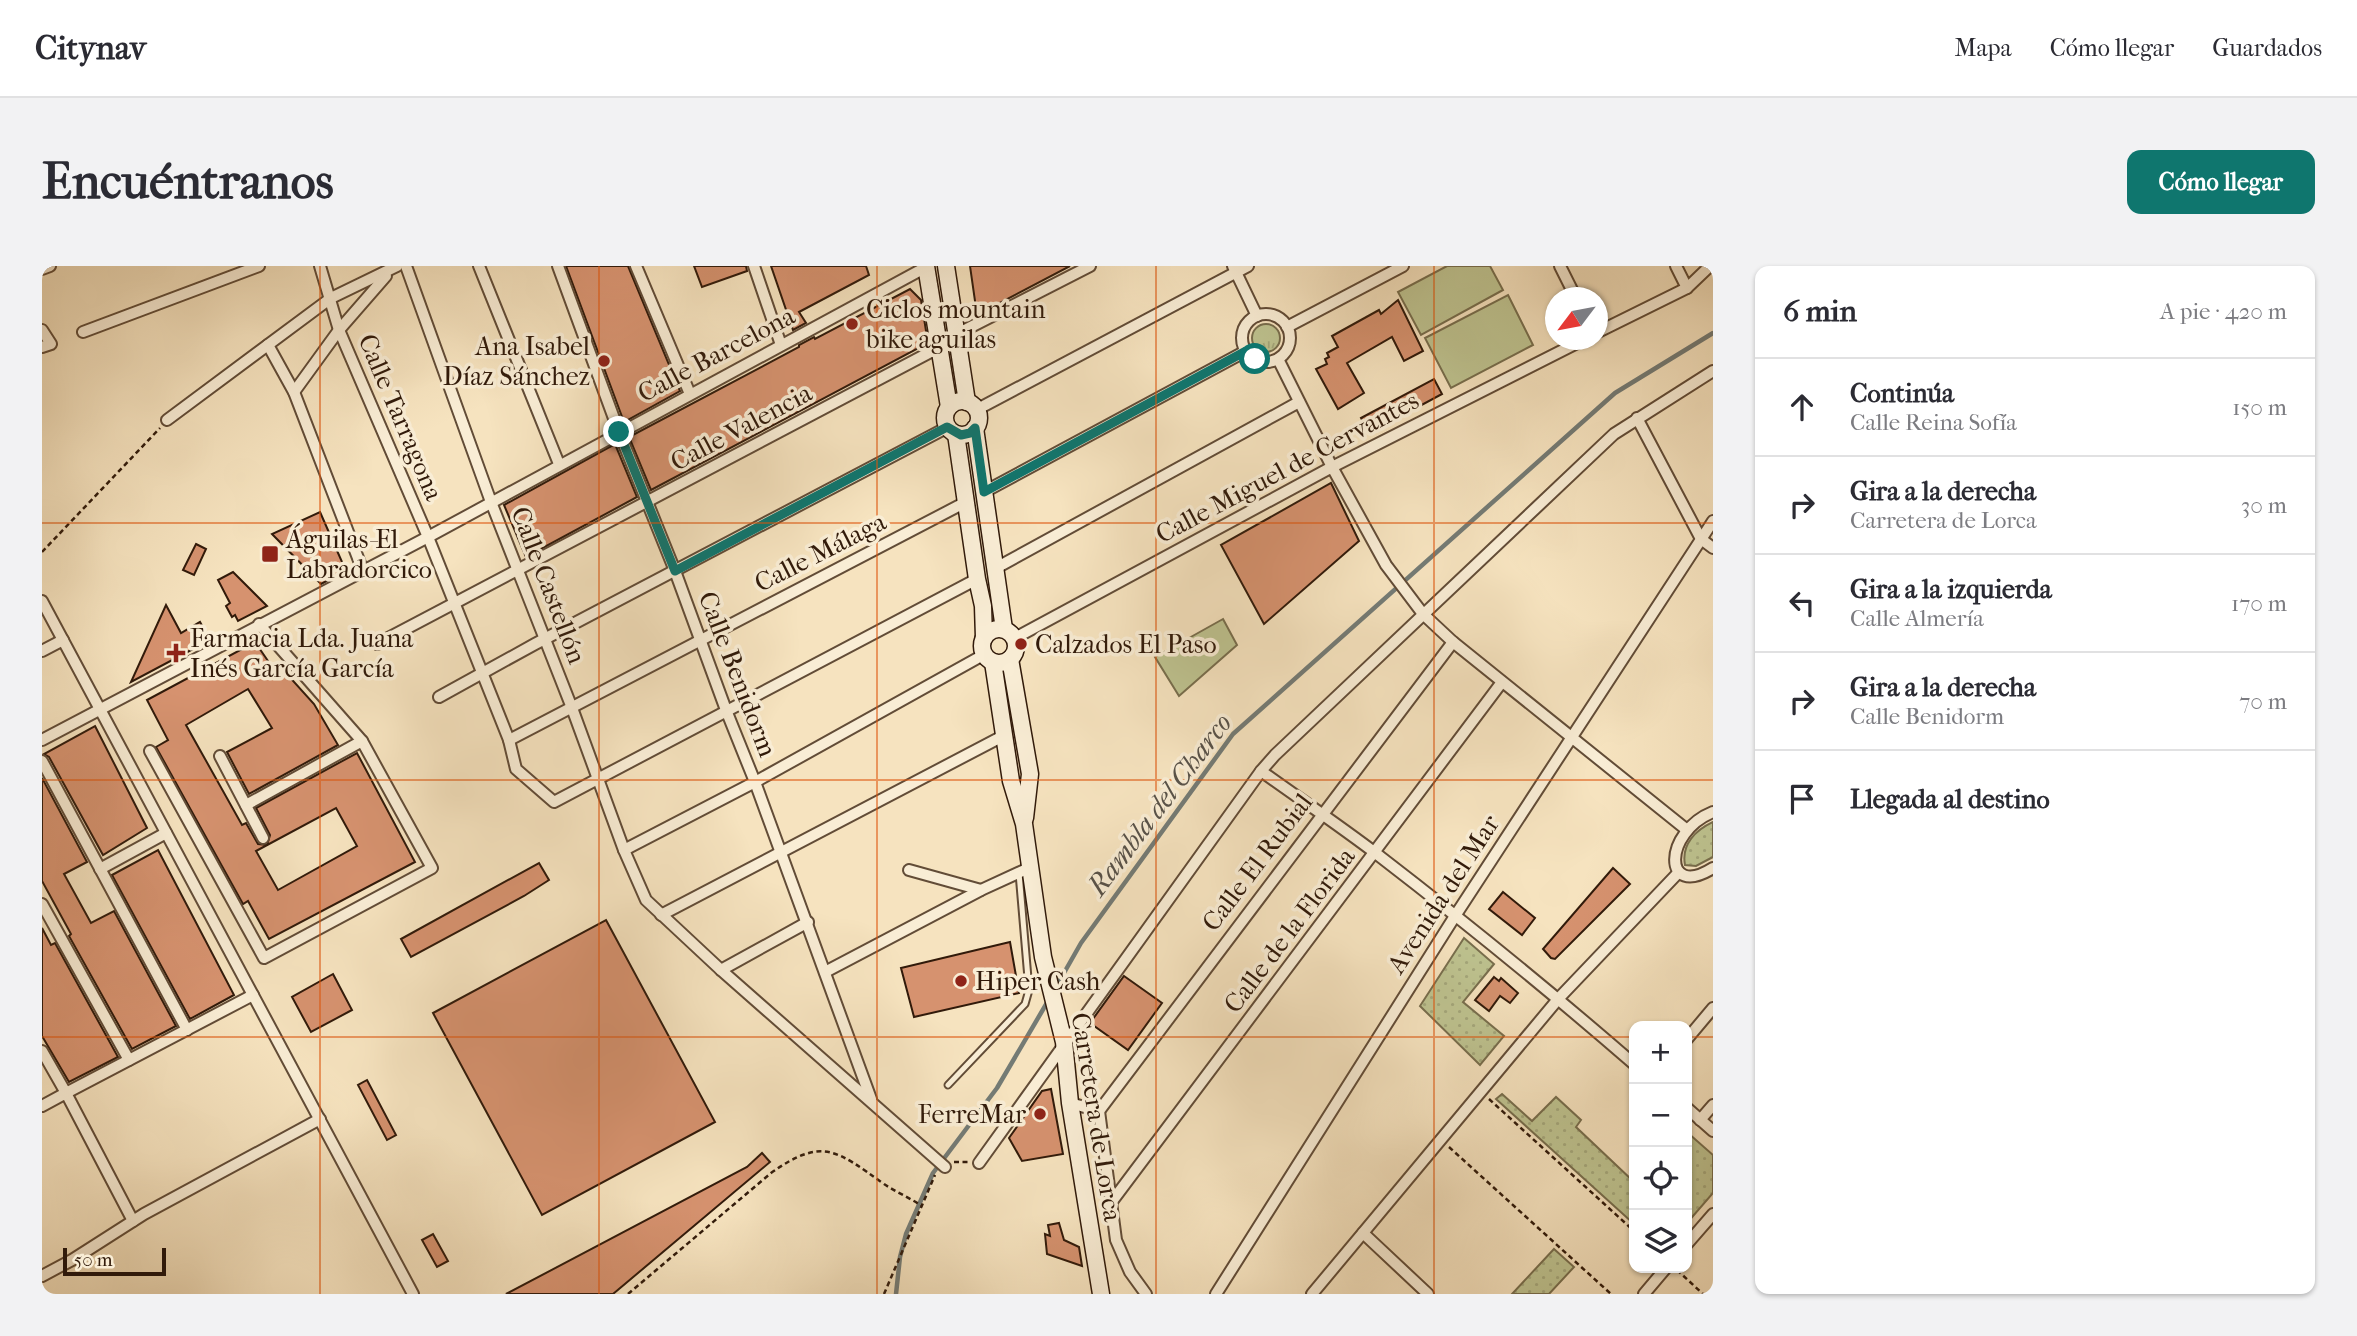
<!DOCTYPE html>
<html lang="es">
<head>
<meta charset="utf-8">
<style>
	:root { --surface:#fff; --page:#f2f2f3; --text:#2b2b33; --muted:#7c7c81; --line:#e1e1e2; --accent:#0f766e }
	body { margin:0; font-family:"IM FELL French Canon",serif; background:var(--page); color:var(--text) }
	.controls { position:absolute; right:21px; bottom:21px; display:grid; overflow:hidden; border-radius:14px; box-shadow:0 2px 5px #0004 }
	.controls button { width:63px; height:63px; display:grid; place-items:center; padding:0; border:0; border-bottom:2px solid var(--line); background:var(--surface); color:var(--text); font:35px sans-serif }
	.compass { position:absolute; left:1503px; top:21px; width:63px; height:63px; border-radius:50%; background:var(--surface); box-shadow:0 2px 5px #0004; rotate:238deg }
	.scale { position:absolute; left:21px; bottom:18px; width:103px; box-sizing:border-box; padding-left:7px; border:4px solid #311a0a; border-top:0; font-size:19px; line-height:24px; white-space:nowrap; color:#311a0a; -webkit-text-stroke:5px #f9edd5; paint-order:stroke }
	.stop { position:absolute; width:21px; height:21px; margin:-16px; border:5px solid #0f766e; border-radius:50%; background:#fff }
	.stop.end { background:#0f766e; border-color:#fff; box-shadow:0 2px 7px #0008 }
	.list { margin:0; padding:0; list-style:none }
	h2 { display:flex; justify-content:space-between; align-items:center; height:91px; margin:0; padding:0 28px; font-size:30px }
	h2 small { font-size:23px; font-weight:400; color:var(--muted) }
	.list li { display:grid; grid-template-columns:46px 1fr auto; gap:21px; align-items:center; box-sizing:border-box; height:98px; padding:0 28px; border-top:2px solid var(--line) }
	.list b { display:block; font-size:26px; white-space:nowrap }
	.list p { margin:0; font-size:23px; white-space:nowrap; color:var(--muted) }
	.list em { font-size:23px; font-style:normal; color:var(--muted) }
	.icon { flex:none; width:38px; height:38px; fill:none; stroke:currentColor; stroke-width:2; stroke-linecap:round; stroke-linejoin:round }
	.map { position:relative; flex:none; width:1671px; height:1028px; overflow:hidden; border-radius:14px }
	header { display:flex; align-items:center; gap:42px; box-sizing:border-box; height:98px; padding:0 35px; background:var(--surface); border-bottom:2px solid var(--line) }
	header strong { font-size:33px }
	nav { display:flex; gap:38px; margin-inline-start:auto; font-size:24px }
	.intro { display:flex; align-items:center; justify-content:space-between; box-sizing:border-box; height:168px; padding:0 42px }
	h1 { margin:0; font-size:49px }
	.button { padding:18px 32px; border-radius:14px; background:var(--accent); color:#fff; font-size:24px; font-weight:700 }
	main { display:flex; gap:42px; padding:0 42px }
	aside { flex:1; background:var(--surface); border-radius:14px; box-shadow:0 2px 5px #0004 }
	.map>svg:first-child { display:block }
	.grass { fill:url(#grass-dots); stroke:#786e4d; stroke-width:2 }
	.park { fill:url(#park-tufts); stroke:#786e4d; stroke-width:2 }
	.pitch { fill:#bec390; stroke:#786e4d; stroke-width:2 }
	.lines { fill:none; stroke-linecap:round; stroke-linejoin:round }
	.stream { stroke:#747b75; stroke-width:4.5 }
	.building { fill:#d6926f; stroke:#311a0a; stroke-width:2; fill-rule:evenodd }
	.lane-casing { stroke:#624c37; stroke-width:9 }
	.street-casing { stroke:#624c37; stroke-width:14 }
	.secondary-casing { stroke:#311a0a; stroke-width:19 }
	.path { stroke:#311a0a; stroke-width:2.5; stroke-dasharray:5 3.5; stroke-linecap:butt }
	.lane { stroke:#f9edd5; stroke-width:5 }
	.street { stroke:#f9edd5; stroke-width:10 }
	.secondary { stroke:#f9edd5; stroke-width:16 }
	.route { stroke:#0f766e; stroke-width:9 }
	.grid { fill:none; stroke:#df560c; stroke-width:2; stroke-opacity:0.55 }
	.poi-dot { fill:#8f2418; stroke:#f9edd5; stroke-width:2.5 }
	.labels { text-anchor:middle; stroke-width:7; stroke-linejoin:round; paint-order:stroke }
	.poi-label { font-size:26px; fill:#311a0a; stroke:#f9edd5; text-anchor:start }
	.street-label { font-size:26px; fill:#311a0a; stroke:#f9edd5 }
	.water-label { font-size:28px; font-style:italic; fill:#585249; stroke:#f9edd5 }
</style>
</head>
<body>
<header>
<strong>Citynav</strong>
<nav><a>Mapa</a><a>Cómo llegar</a><a>Guardados</a></nav>
</header>
<div class="intro"><h1>Encuéntranos</h1><a class="button">Cómo llegar</a></div>
<main>
<div class="map">
<svg width="1671" height="1028" viewBox="0 0 1671 1028">
	<defs>
		<pattern id="grass-dots" width="8" height="8" patternUnits="userSpaceOnUse" patternTransform="scale(1.75)"><rect width="8" height="8" fill="#bec390"/><path d="M2 2h.1M6 6h.1" fill="none" stroke="#a4a77b" stroke-width="1.8" stroke-linecap="round"/></pattern>
		<pattern id="park-tufts" width="24" height="20" patternUnits="userSpaceOnUse" patternTransform="scale(1.75)"><rect width="24" height="20" fill="#bec390"/><path d="M3 7l-1-3M5 7V3M7 7l1-3M15 17l-1-3M17 17v-4M19 17l1-3" fill="none" stroke="#a4a77b"/></pattern>
	</defs>
	<rect width="100%" height="100%" fill="#f6e3bf"/>
	<filter id="stains"><feTurbulence type="fractalNoise" baseFrequency=".00286" numOctaves="4"/><feColorMatrix values="0 0 0 0 .2 0 0 0 0 .09 0 0 0 0 .02 0 0 0 .5 -.17"/></filter>
	<radialGradient id="worn" r=".72"><stop offset=".6" stop-color="#630" stop-opacity="0"/><stop offset="1" stop-color="#630" stop-opacity=".3"/></radialGradient>
	<!-- grass -->
	<g class="grass">
		<path d="M1671 556V591L1654 600 1643 599C1639 578 1654 564 1671 556Z"/>
		<path d="M1422 672 1452 698 1421 736 1462 770 1438 799 1378 740Z"/>
		<path d="M1460 828 1490 855 1514 831 1539 854 1534 861 1592 916V958L1454 833Z"/>
		<path d="M1646 867 1671 889V927L1645 957Z"/>
		<path d="M1512 983 1532 1001 1507 1028H1470Z"/>
	</g>
	<!-- park -->
	<circle class="park" cx="1224" cy="72" r="14"/>
	<!-- pitch -->
	<g class="pitch">
		<path d="M1405 0H1448L1461 24 1379 69 1356 26Z"/>
		<path d="M1466 29 1491 79 1409 122 1383 72Z"/>
		<path d="M1181 353 1195 379 1137 430 1113 391Z"/>
	</g>
	<g class="lines">
		<!-- stream -->
		<g class="stream">
			<path d="M1014 721 1039 677 1191 468 1573 127 1671 67"/>
			<path d="M854 1028 858 991 864 968 891 907 955 822 1006 735"/>
		</g>
	</g>
	<!-- building -->
	<g class="building">
		<path d="M524 0H586L638 125 582 156Z"/>
		<path d="M652 0H704L705 5 660 21Z"/>
		<path d="M729 0H824L827 9 757 46 764 57 751 64Z"/>
		<path d="M928 0H1028L935 49Z"/>
		<path d="M868 23 879 34 886 77 609 224 587 171 757 81V79L772 71 773 73Z"/>
		<path d="M1356 34 1381 85 1362 95 1350 71 1305 97 1322 127 1296 143 1274 103 1285 98 1283 93 1287 91 1285 87 1296 81 1290 70 1337 44 1339 48Z"/>
		<path d="M1392 113 1400 128 1363 148 1360 144 1325 163 1319 152Z"/>
		<path d="M573 178 595 231 484 291 462 239Z"/>
		<path d="M1289 217 1317 275 1222 358 1179 279Z"/>
		<path d="M278 246 304 305 279 318 230 268Z"/>
		<path d="M154 278 164 283 152 309 141 304Z"/>
		<path d="M191 306 225 340 196 355 193 349 190 351 184 340 188 337 176 314Z"/>
		<path d="M124 339 139 367 158 356 168 374 89 416Z"/>
		<path d="M213 376 237 411 244 407 272 438 296 479 207 528 185 486 230 462 206 423 144 459 200 559 204 557 216 578 225 579 228 569 214 542 315 487 373 596 227 673 206 635 201 638 114 481 126 474 105 434ZM294 542 315 580 236 624 214 585Z"/>
		<path d="M53 460 105 562 61 589 7 491 2 488Z"/>
		<path d="M0 512 45 596 22 608 49 657 72 645 134 760 90 783 27 670 29 668 0 615Z"/>
		<path d="M116 584 192 729 148 753 70 609Z"/>
		<path d="M497 597 507 614 482 630 369 691 359 673Z"/>
		<path d="M1571 602 1588 618 1513 693 1509 692 1501 683Z"/>
		<path d="M1461 626 1493 652 1480 669 1447 643Z"/>
		<path d="M564 654 673 856 500 949 391 747Z"/>
		<path d="M0 662 9 679 13 677 76 791 27 816 0 770Z"/>
		<path d="M968 676 977 727 872 751 859 702Z"/>
		<path d="M291 708 310 744 269 766 250 731Z"/>
		<path d="M1082 710 1120 737 1086 784 1048 757Z"/>
		<path d="M1452 711 1457 715 1459 712 1476 727 1468 737 1458 730 1447 745 1433 734Z"/>
		<path d="M325 814 354 869 345 874 316 819Z"/>
		<path d="M1009 823 1021 888 980 895 967 872 1000 825Z"/>
		<path d="M720 887 728 896 571 1028H464L705 901Z"/>
		<path d="M1017 957 1022 974 1037 981 1040 1000 1005 988 1003 968 1008 970 1006 959Z"/>
		<path d="M391 968 406 995 395 1001 380 974Z"/>
	</g>
	<g class="lines">
		<!-- lane casing -->
		<g class="lane-casing">
			<path id="lane" d="M906 819 983 738 987 724 977 607"/>
		</g>
		<!-- street casing -->
		<g class="street-casing">
			<g id="street">
				<path d="M278 0 297 64 386 271 467 474 474 503 512 536 935 313"/>
				<path d="M364 0 449 236 530 442 582 584 604 634 679 704 903 901"/>
				<path d="M437 0 517 198"/>
				<path d="M516 0 577 166 633 305 684 444 713 516 829 833"/>
				<path d="M594 0 648 128"/>
				<path d="M712 0 739 79"/>
				<path d="M1191 0 1215 50"/>
				<path d="M1518 0 1534 32"/>
				<path d="M1634 0 1645 22"/>
				<path d="M0 3 8 0"/>
				<circle cx="1224" cy="72" r="24"/>
				<path d="M1245 61 1361 0"/>
				<path d="M0 64 9 78 0 81"/>
				<path d="M41 66 217 0"/>
				<path d="M1556 66 1645 22 1668 0"/>
				<path d="M915 68 1048 0"/>
				<path d="M226 79 252 126 321 305"/>
				<path d="M1236 93 1290 201 1344 299 1381 348 1411 376 1645 564"/>
				<path d="M252 126 297 64 344 10"/>
				<path d="M934 144 1206 0"/>
				<path d="M1595 152 1659 273 1671 282"/>
				<path d="M125 154 289 32 355 0"/>
				<path d="M942 226 1204 85"/>
				<path d="M954 302 1257 136"/>
				<path d="M0 335 371 1028"/>
				<path d="M973 372 1290 201 1541 74"/>
				<path d="M335 378 898 81"/>
				<path d="M0 385 21 374"/>
				<path d="M397 431 493 378 906 161"/>
				<path d="M0 474 386 271 886 0"/>
				<path d="M467 474 924 236"/>
				<path d="M108 485 222 692 390 602 320 475"/>
				<path d="M178 490 221 572"/>
				<path d="M0 495 145 764"/>
				<path d="M1219 505C1258 533 1298 560 1336 589 1423 656 1509 726 1592 798"/>
				<path d="M204 539 320 475 217 358"/>
				<path d="M1671 546C1621 566 1620 634 1671 602"/>
				<path d="M582 584 713 516 943 388"/>
				<path d="M58 603 124 567"/>
				<path d="M867 604 939 624"/>
				<path d="M0 638 87 794"/>
				<path d="M619 649 961 470"/>
				<path d="M679 704 766 656"/>
				<path d="M783 706 939 624 989 601"/>
				<path d="M1645 773 1671 742"/>
				<path d="M0 785 24 827 211 729"/>
				<path d="M1028 837 1057 845"/>
				<path d="M0 840 24 827 91 955"/>
				<path d="M1645 842 1671 865"/>
				<path d="M1057 845 1411 376"/>
				<path d="M1057 845 1074 974 1088 1006 1104 1028"/>
				<path d="M1658 854 1671 839"/>
				<path d="M937 897 1219 505 1233 489 1572 168 1671 105"/>
				<path d="M1068 938 1460 416"/>
				<path d="M1321 967 1386 1028"/>
				<path d="M1645 978 1671 948"/>
				<path d="M0 1010 30 994 102 948 278 853"/>
				<path d="M1174 1028 1413 650 1671 255"/>
				<path d="M1270 1028 1517 732 1637 606"/>
				<path d="M1602 1028 1624 1002"/>
			</g>
		</g>
		<!-- secondary casing -->
		<g class="secondary-casing">
			<g id="secondary">
				<path d="M884 0 907 141"/>
				<path d="M904 0 925 136"/>
				<circle cx="920" cy="152" r="17"/>
				<path d="M933 162 962 363"/>
				<path d="M914 168 935 313 941 340 942 372"/>
				<circle cx="957" cy="380" r="17"/>
				<path d="M968 393 988 508 983 552"/>
				<path d="M951 396 969 515 982 558 1001 691 1022 776 1028 837 1059 1028"/>
			</g>
		</g>
		<!-- path -->
		<g class="path">
			<path d="M0 286 118 162"/>
			<path d="M1447 833 1592 965"/>
			<path d="M1407 881 1569 1028"/>
			<path d="M912 896H926"/>
			<path d="M1635 1004 1661 1028"/>
			<path d="M586 1028 729 907C781 870 795 885 842 918 854 926 868 932 880 940"/>
			<path d="M842 1028 893 909"/>
		</g>
		<!-- lane -->
		<use href="#lane" class="lane"/>
		<!-- street -->
		<use href="#street" class="street"/>
		<!-- secondary -->
		<use href="#secondary" class="secondary"/>
	</g>
	<g class="lines">
		<!-- route -->
		<path class="route" d="M577 166 633 305 905 161 919 169 928 167 933 162 942 226 1204 85 1213 93"/>
	</g>
	<!-- grid -->
	<path class="grid" d="M278 0V1028M557 0V1028M835 0V1028M1114 0V1028M1392 0V1028M0 257H1671M0 514H1671M0 771H1592M1645 771H1671"/>
	<!-- markers -->
	<g class="poi-dot">
		<circle cx="810" cy="58" r="7"/>
		<circle cx="562" cy="95" r="7"/>
		<rect x="219" y="279" width="18" height="18" rx="3.5"/>
		<circle cx="979" cy="378" r="7"/>
		<path d="M130.5 376.5h7v7h7v7h-7v7h-7v-7h-7v-7h7z"/>
		<circle cx="919" cy="715" r="7"/>
		<circle cx="998" cy="848" r="7"/>
	</g>
	<g class="labels">
		<!-- poi labels -->
		<g class="poi-label">
			<text x="824" y="52">Ciclos mountain<tspan x="824" dy="30">bike aguilas</tspan></text>
			<text x="548" y="89" text-anchor="end">Ana Isabel<tspan x="548" dy="30">Díaz Sánchez</tspan></text>
			<text x="244" y="282">Águilas-El<tspan x="244" dy="30">Labradorcico</tspan></text>
			<text x="148" y="381">Farmacia Lda. Juana<tspan x="148" dy="30">Inés García García</tspan></text>
			<text x="993" y="387">Calzados El Paso</text>
			<text x="933" y="724">Hiper Cash</text>
			<text x="984" y="857" text-anchor="end">FerreMar</text>
		</g>
		<!-- street labels -->
		<g class="street-label">
			<text transform="translate(674 88) rotate(-28)" y="9">Calle Barcelona</text>
			<text transform="translate(359 151) rotate(67)" y="9">Calle Tarragona</text>
			<text transform="translate(699 161) rotate(-28)" y="9">Calle Valencia</text>
			<text transform="translate(1245 201) rotate(-28)" y="9">Calle Miguel de Cervantes</text>
			<text transform="translate(778 286) rotate(-27)" y="9">Calle Málaga</text>
			<text transform="translate(507 319) rotate(69)" y="9">Calle Castellón</text>
			<text transform="translate(696 408) rotate(69)" y="9">Calle Benidorm</text>
			<text transform="translate(1215 596) rotate(-53)" y="9">Calle El Rubial</text>
			<text transform="translate(1401 628) rotate(-57)" y="9">Avenida del Mar</text>
			<text transform="translate(1247 664) rotate(-53)" y="9">Calle de la Florida</text>
			<text transform="translate(1055 851) rotate(81)" y="9">Carretera de Lorca</text>
		</g>
		<!-- water labels -->
		<g class="water-label">
			<text transform="translate(1117 538) rotate(-53)" y="10">Rambla del Charco</text>
		</g>
	</g>
	<rect width="100%" height="100%" filter="url(#stains)"/>
	<rect width="100%" height="100%" fill="url(#worn)"/>
</svg>
<div class="controls">
<button>+</button>
<button>−</button>
<button><svg class="icon" aria-label="locate" viewBox="0 0 24 24"><circle cx="12" cy="12" r="6"/><path d="M12 2v4M12 18v4M2 12h4M18 12h4"/></svg></button>
<button><svg class="icon" aria-label="layers" viewBox="0 0 24 24"><path d="M12 4l9 5-9 5-9-5zM3 14l9 5 9-5"/></svg></button>
</div>
<svg class="compass" viewBox="-18 -18 36 36"><path d="M0-13l5 13h-10z" fill="#e53935"/><path d="M0 13l5-13h-10z" fill="#7c7c81"/></svg>
<div class="scale">50 m</div>
<div class="stop" style="left:1213px;top:93px"></div>
<div class="stop end" style="left:577px;top:166px"></div>
</div>
<aside>
<h2>6 min<small>A pie · 420 m</small></h2>
<ul class="list">
<li><svg class="icon" aria-label="ahead" viewBox="0 0 24 24"><path d="M12 20V5M6 11l6-6 6 6"/></svg><div><b>Continúa</b><p>Calle Reina Sofía</p></div><em>150 m</em></li>
<li><svg class="icon" aria-label="right" viewBox="0 0 24 24"><path d="M7 20v-9h11M14 6l5 5-5 5"/></svg><div><b>Gira a la derecha</b><p>Carretera de Lorca</p></div><em>30 m</em></li>
<li><svg class="icon" aria-label="left" viewBox="0 0 24 24"><path d="M17 20v-9H6M10 6l-5 5 5 5"/></svg><div><b>Gira a la izquierda</b><p>Calle Almería</p></div><em>170 m</em></li>
<li><svg class="icon" aria-label="right" viewBox="0 0 24 24"><path d="M7 20v-9h11M14 6l5 5-5 5"/></svg><div><b>Gira a la derecha</b><p>Calle Benidorm</p></div><em>70 m</em></li>
<li><svg class="icon" aria-label="arrive" viewBox="0 0 24 24"><path d="M6 21V4h12l-3 4 3 4H6"/></svg><div><b>Llegada al destino</b></div></li>
</ul>
</aside>
</main>
</body>
</html>
